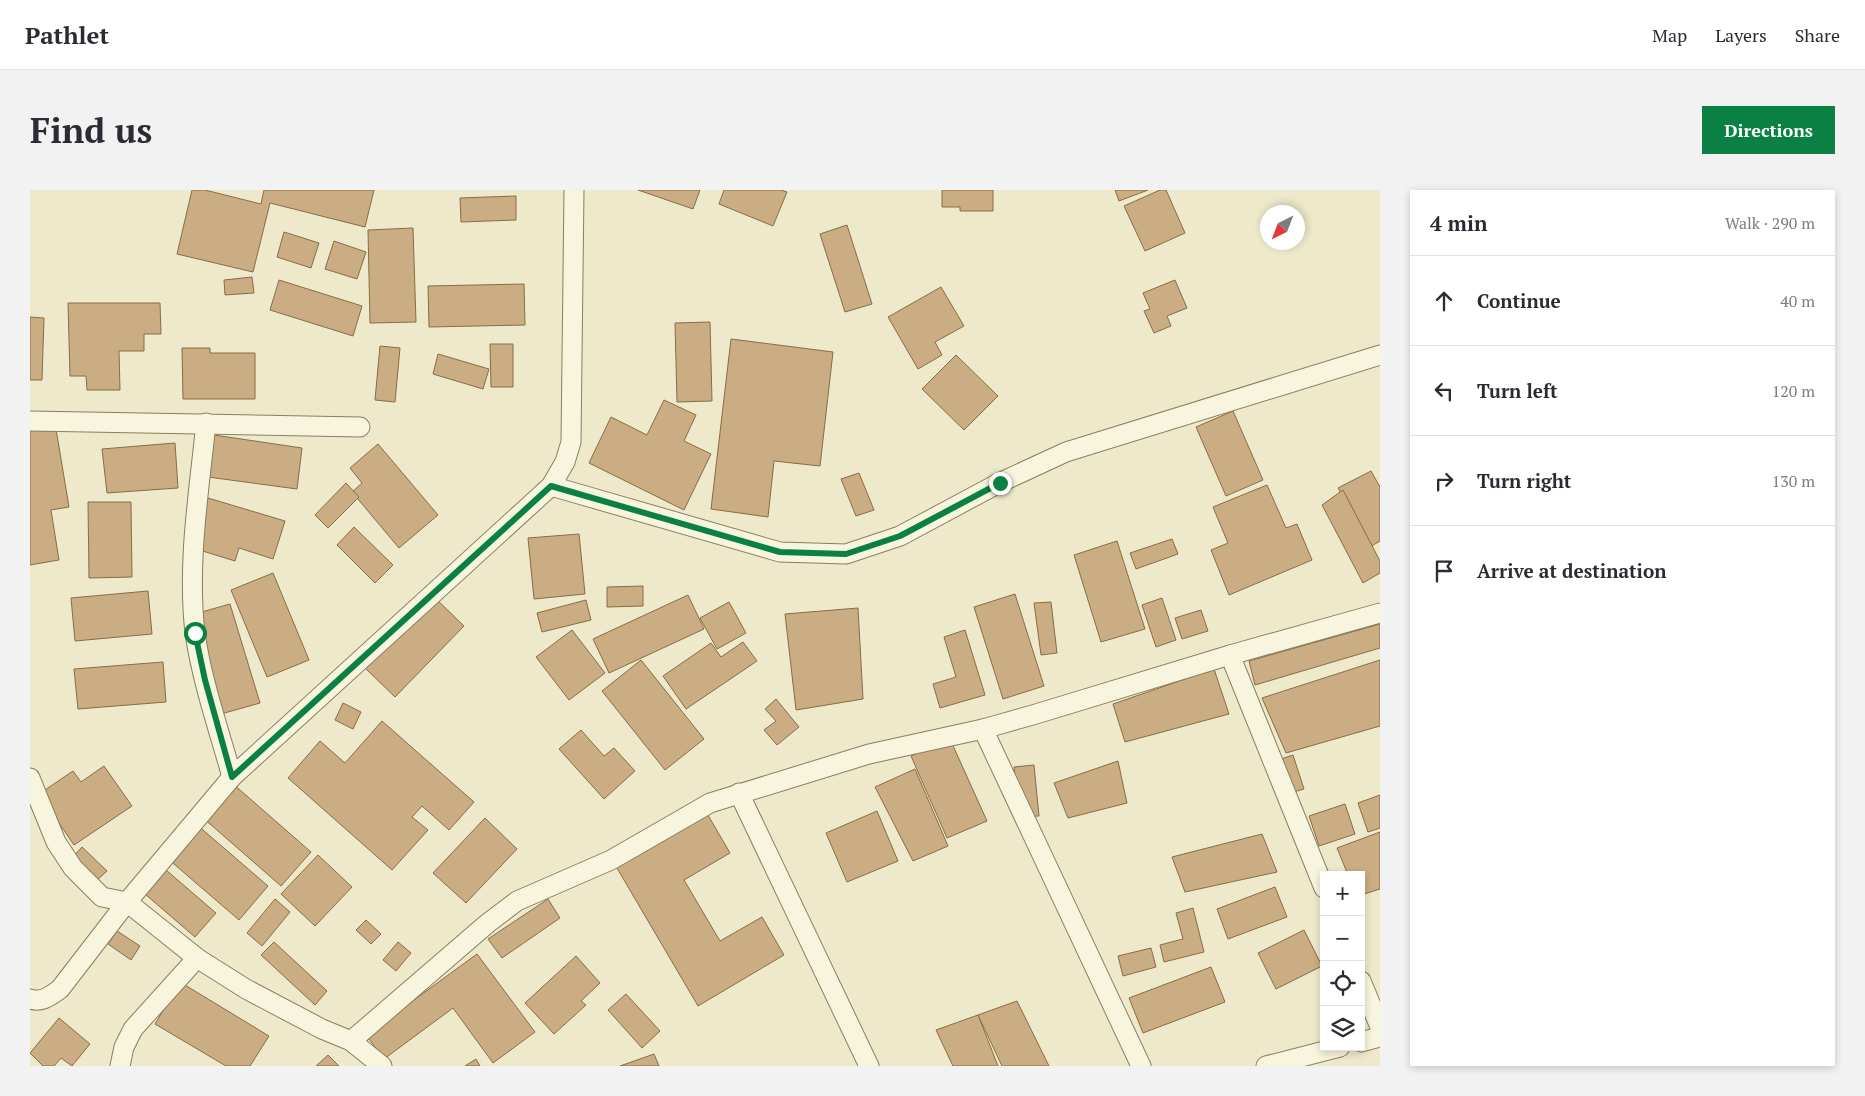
<!DOCTYPE html>
<html lang="en">
<head>
<meta charset="utf-8">
<style>
	:root { --surface:#fff; --page:#f2f2f3; --text:#2b2b33; --muted:#7c7c81; --line:#e1e1e2; --accent:#0b8043 }
	body { margin:0; font-family:"PT Serif",serif; background:var(--page); color:var(--text) }
	.controls { position:absolute; right:15px; bottom:15px; display:grid; overflow:hidden; border-radius:0px; box-shadow:0 2px 8px #0003 }
	.controls button { width:45px; height:45px; display:grid; place-items:center; padding:0; border:0; border-bottom:1px solid var(--line); background:var(--surface); color:var(--text); font:25px sans-serif }
	.compass { position:absolute; left:1230px; top:15px; width:45px; height:45px; border-radius:50%; background:var(--surface); box-shadow:0 2px 8px #0003; rotate:222deg }
	.stop { position:absolute; width:15px; height:15px; margin:-11px; border:4px solid #0b8043; border-radius:50%; background:#fff }
	.stop.end { background:#0b8043; border-color:#fff; box-shadow:0 1px 5px #0008 }
	.list { margin:0; padding:0; list-style:none }
	h2 { display:flex; justify-content:space-between; align-items:center; height:65px; margin:0; padding:0 20px; font-size:21px }
	h2 small { font-size:16px; font-weight:400; color:var(--muted) }
	.list li { display:grid; grid-template-columns:32px 1fr auto; gap:15px; align-items:center; box-sizing:border-box; height:90px; padding:0 20px; border-top:1px solid var(--line) }
	.list b { display:block; font-size:19px; white-space:nowrap }
	.list em { font-size:16px; font-style:normal; color:var(--muted) }
	.icon { flex:none; width:28px; height:28px; fill:none; stroke:currentColor; stroke-width:2; stroke-linecap:round; stroke-linejoin:round }
	.map { position:relative; flex:none; width:1350px; height:876px; overflow:hidden; border-radius:0px }
	header { display:flex; align-items:center; gap:30px; box-sizing:border-box; height:70px; padding:0 25px; background:var(--surface); border-bottom:1px solid var(--line) }
	header strong { font-size:24px }
	nav { display:flex; gap:28px; margin-inline-start:auto; font-size:18px }
	.intro { display:flex; align-items:center; justify-content:space-between; box-sizing:border-box; height:120px; padding:0 30px }
	h1 { margin:0; font-size:35px }
	.button { padding:12px 22px; border-radius:0px; background:var(--accent); color:#fff; font-size:18px; font-weight:700 }
	main { display:flex; gap:30px; padding:0 30px }
	aside { flex:1; background:var(--surface); border-radius:0px; box-shadow:0 2px 8px #0003 }
	.map>svg:first-child { display:block }
	.building { fill:#caad82; stroke:#886c46 }
	.lines { fill:none; stroke-linecap:round; stroke-linejoin:round }
	.minor-casing { stroke:#8a7e5f; stroke-width:21 }
	.minor { stroke:#f8f5de; stroke-width:19 }
	.route { stroke:#0b8043; stroke-width:6 }
</style>
</head>
<body>
<header>
<strong>Pathlet</strong>
<nav><a>Map</a><a>Layers</a><a>Share</a></nav>
</header>
<div class="intro"><h1>Find us</h1><a class="button">Directions</a></div>
<main>
<div class="map">
<svg width="1350" height="876" viewBox="0 0 1350 876">
	<rect width="100%" height="100%" fill="#ede9ca"/>
	<!-- building -->
	<g class="building">
		<path d="M162 0H175L231 14 234 0H344L335 37 240 13 223 82 147 64Z"/>
		<path d="M608 0H670L663 19Z"/>
		<path d="M694 0H751L757 2 743 36 689 14Z"/>
		<path d="M912 0H963V21H930V17H912Z"/>
		<path d="M1085 0H1118L1089 11Z"/>
		<path d="M1130 0H1136L1155 43 1115 61 1094 16Z"/>
		<path d="M486 6V30L431 32 430 8Z"/>
		<path d="M817 35 842 114 815 122 790 44Z"/>
		<path d="M383 38 386 132 340 133 338 40Z"/>
		<path d="M254 42 289 53 281 78 247 67Z"/>
		<path d="M304 51 336 62 327 89 295 79Z"/>
		<path d="M222 87 224 103 195 105 194 90Z"/>
		<path d="M249 90 332 116 323 146 240 120Z"/>
		<path d="M1145 90 1157 118 1137 126 1141 136 1124 143 1114 121 1120 119 1113 103Z"/>
		<path d="M494 94 495 135 399 137 398 96Z"/>
		<path d="M911 97 934 136 905 152 912 165 888 179 858 127Z"/>
		<path d="M38 113H130L131 144H114V161H89L90 200H57L56 186H40Z"/>
		<path d="M0 127 14 128 12 190H0Z"/>
		<path d="M680 132 682 211 647 212 645 133Z"/>
		<path d="M701 149 803 162 790 276 744 271 738 327 681 319Z"/>
		<path d="M460 154H483V197H461Z"/>
		<path d="M350 156 370 158 365 212 345 210Z"/>
		<path d="M152 158H180V163H225V209H153Z"/>
		<path d="M408 164 459 179 453 199 403 184Z"/>
		<path d="M926 165 968 206 934 240 892 199Z"/>
		<path d="M634 210 666 225 654 251 681 264 654 320 559 273 581 227 617 245Z"/>
		<path d="M1203 221 1233 290 1196 306 1166 237Z"/>
		<path d="M24 227 39 317 21 320 29 370 0 375V231Z"/>
		<path d="M184 245 272 258 267 299 178 287Z"/>
		<path d="M145 253 148 298 77 303 72 259Z"/>
		<path d="M348 254 408 325 369 358 322 302 332 293 320 278Z"/>
		<path d="M1341 281 1350 297V351L1340 357 1308 298Z"/>
		<path d="M829 283 844 320 826 326 811 289Z"/>
		<path d="M316 293 329 307 298 338 285 325Z"/>
		<path d="M1237 295 1256 338 1267 334 1282 370 1199 405 1181 360 1198 353 1183 317Z"/>
		<path d="M1313 300 1350 371V383L1333 393 1292 315Z"/>
		<path d="M178 308 255 331 243 369 209 358 205 371 163 358Z"/>
		<path d="M58 312H101L102 387 59 388Z"/>
		<path d="M324 337 363 375 345 393 307 355Z"/>
		<path d="M549 344 555 404 504 409 498 348Z"/>
		<path d="M1142 349 1148 364 1106 379 1100 363Z"/>
		<path d="M1087 351 1115 439 1071 452 1044 365Z"/>
		<path d="M243 383 279 470 237 487 201 400Z"/>
		<path d="M613 396V416L577 417V397Z"/>
		<path d="M118 401 122 444 45 451 41 408Z"/>
		<path d="M401 404 434 436 365 507 332 475Z"/>
		<path d="M985 404 1014 496 973 509 944 417Z"/>
		<path d="M658 405 674 439 579 483 563 449Z"/>
		<path d="M1132 408 1146 450 1126 457 1112 415Z"/>
		<path d="M556 410 561 430 512 442 507 423Z"/>
		<path d="M699 412 716 443 687 459 670 428Z"/>
		<path d="M1021 412 1027 463 1011 465 1004 413Z"/>
		<path d="M200 414 230 513 191 524 161 425Z"/>
		<path d="M828 418 833 509 766 520 755 424Z"/>
		<path d="M1171 420 1178 441 1152 449 1145 428Z"/>
		<path d="M1350 434V458L1225 495 1219 471Z"/>
		<path d="M542 440 575 483 539 510 506 467Z"/>
		<path d="M935 440 955 505 910 518 903 494 926 487 914 447Z"/>
		<path d="M713 452 727 471 656 519 633 486 681 453 691 467Z"/>
		<path d="M611 470 674 549 635 580 572 501Z"/>
		<path d="M1350 470V536L1256 563 1232 508Z"/>
		<path d="M133 472 136 512 48 519 44 479Z"/>
		<path d="M1184 479 1199 524 1095 552 1083 514Z"/>
		<path d="M746 509 769 537 747 555 734 540 746 531 735 519Z"/>
		<path d="M313 513 331 522 323 539 305 530Z"/>
		<path d="M352 531 444 612 419 640 392 616 382 627 398 640 362 680 258 588 290 551 315 573Z"/>
		<path d="M551 540 574 566 584 558 605 581 574 609 529 559Z"/>
		<path d="M920 549 957 631 917 648 881 566Z"/>
		<path d="M1263 565 1274 599 1256 604 1245 571Z"/>
		<path d="M1088 571 1097 613 1038 628 1024 593Z"/>
		<path d="M1004 575 1009 626 989 627 984 577Z"/>
		<path d="M74 576 102 616 44 655 9 604 43 581 51 592Z"/>
		<path d="M885 579 918 656 883 671 845 597Z"/>
		<path d="M202 593 281 662 251 696 172 627Z"/>
		<path d="M1350 605V638L1338 642 1328 613Z"/>
		<path d="M1315 614 1325 644 1289 656 1279 626Z"/>
		<path d="M675 620 700 663 654 690 690 751 732 727 754 765 668 816 584 673Z"/>
		<path d="M847 621 868 671 817 692 796 643Z"/>
		<path d="M455 628 487 659 436 713 403 683Z"/>
		<path d="M166 634 238 696 209 730 137 668Z"/>
		<path d="M1350 642V699L1331 705V685H1318L1307 658Z"/>
		<path d="M1232 644 1247 682 1155 702 1142 667Z"/>
		<path d="M52 657 77 681 64 693 40 670Z"/>
		<path d="M288 665 322 697 285 736 251 704Z"/>
		<path d="M129 674 186 723 165 747 108 698Z"/>
		<path d="M1245 697 1257 727 1198 749 1187 719Z"/>
		<path d="M245 709 260 722 232 756 217 743Z"/>
		<path d="M518 709 530 728 472 768 458 749Z"/>
		<path d="M1163 718 1174 762 1134 772 1130 755 1153 749 1146 723Z"/>
		<path d="M336 730 351 744 341 754 326 740Z"/>
		<path d="M1274 740 1292 776 1246 799 1228 763Z"/>
		<path d="M87 741 110 756 101 770 78 754Z"/>
		<path d="M244 752 297 801 285 815 231 765Z"/>
		<path d="M368 752 381 763 366 781 353 770Z"/>
		<path d="M1121 758 1126 777 1093 786 1088 766Z"/>
		<path d="M447 764 505 842 463 873 423 818 354 869 336 845Z"/>
		<path d="M546 766 570 793 551 811 556 815 524 844 495 813Z"/>
		<path d="M1181 777 1195 812 1113 843 1099 808Z"/>
		<path d="M150 792 239 846 220 876H196L125 834Z"/>
		<path d="M596 804 630 841 612 858 578 820Z"/>
		<path d="M987 811 1019 876H972L948 825Z"/>
		<path d="M948 825 968 876H923L906 840Z"/>
		<path d="M29 828 60 854 42 876 31 868 24 876H13L0 863Z"/>
		<path d="M624 864 629 876H590Z"/>
		<path d="M298 865 309 876H286Z"/>
		<path d="M446 869 450 876H435Z"/>
	</g>
	<g class="lines">
		<!-- minor casing -->
		<g class="minor-casing">
			<g id="minor">
				<path d="M0 231 330 237"/>
				<path d="M176 233C169 302 157 373 165 443 172 492 189 540 202 587"/>
				<path d="M521 296 750 362 816 364 870 346 969 293 1036 262 1350 165"/>
				<path d="M1200 465 1294 698"/>
				<path d="M953 539 1111 876"/>
				<path d="M0 588 26 652 43 678 72 707 97 712 167 768 216 799 292 839 321 851 352 876"/>
				<path d="M709 603 839 876"/>
				<path d="M1331 791 1350 837"/>
				<path d="M0 809C12 813 20 806 30 799L97 712 202 587 521 296 535 272 541 252 544 0"/>
				<path d="M321 851 458 733 487 711 581 670 680 613 839 564 953 539 1006 524 1200 465 1350 423"/>
				<path d="M1331 852 1350 847"/>
				<path d="M90 876 94 857 103 839 167 768"/>
				<path d="M1236 876 1310 857"/>
			</g>
		</g>
		<!-- minor -->
		<use href="#minor" class="minor"/>
	</g>
	<g class="lines">
		<!-- route -->
		<path class="route" d="M165 443 175 490 202 587 521 296 750 362 816 364 870 346 970 293"/>
	</g>
</svg>
<div class="controls">
<button>+</button>
<button>−</button>
<button><svg class="icon" aria-label="locate" viewBox="0 0 24 24"><circle cx="12" cy="12" r="6"/><path d="M12 2v4M12 18v4M2 12h4M18 12h4"/></svg></button>
<button><svg class="icon" aria-label="layers" viewBox="0 0 24 24"><path d="M12 4l9 5-9 5-9-5zM3 14l9 5 9-5"/></svg></button>
</div>
<svg class="compass" viewBox="-18 -18 36 36"><path d="M0-13l5 13h-10z" fill="#e53935"/><path d="M0 13l5-13h-10z" fill="#7c7c81"/></svg>
<div class="stop" style="left:165px;top:443px"></div>
<div class="stop end" style="left:970px;top:293px"></div>
</div>
<aside>
<h2>4 min<small>Walk · 290 m</small></h2>
<ul class="list">
<li><svg class="icon" aria-label="ahead" viewBox="0 0 24 24"><path d="M12 20V5M6 11l6-6 6 6"/></svg><div><b>Continue</b></div><em>40 m</em></li>
<li><svg class="icon" aria-label="left" viewBox="0 0 24 24"><path d="M17 20v-9H6M10 6l-5 5 5 5"/></svg><div><b>Turn left</b></div><em>120 m</em></li>
<li><svg class="icon" aria-label="right" viewBox="0 0 24 24"><path d="M7 20v-9h11M14 6l5 5-5 5"/></svg><div><b>Turn right</b></div><em>130 m</em></li>
<li><svg class="icon" aria-label="arrive" viewBox="0 0 24 24"><path d="M6 21V4h12l-3 4 3 4H6"/></svg><div><b>Arrive at destination</b></div></li>
</ul>
</aside>
</main>
</body>
</html>
